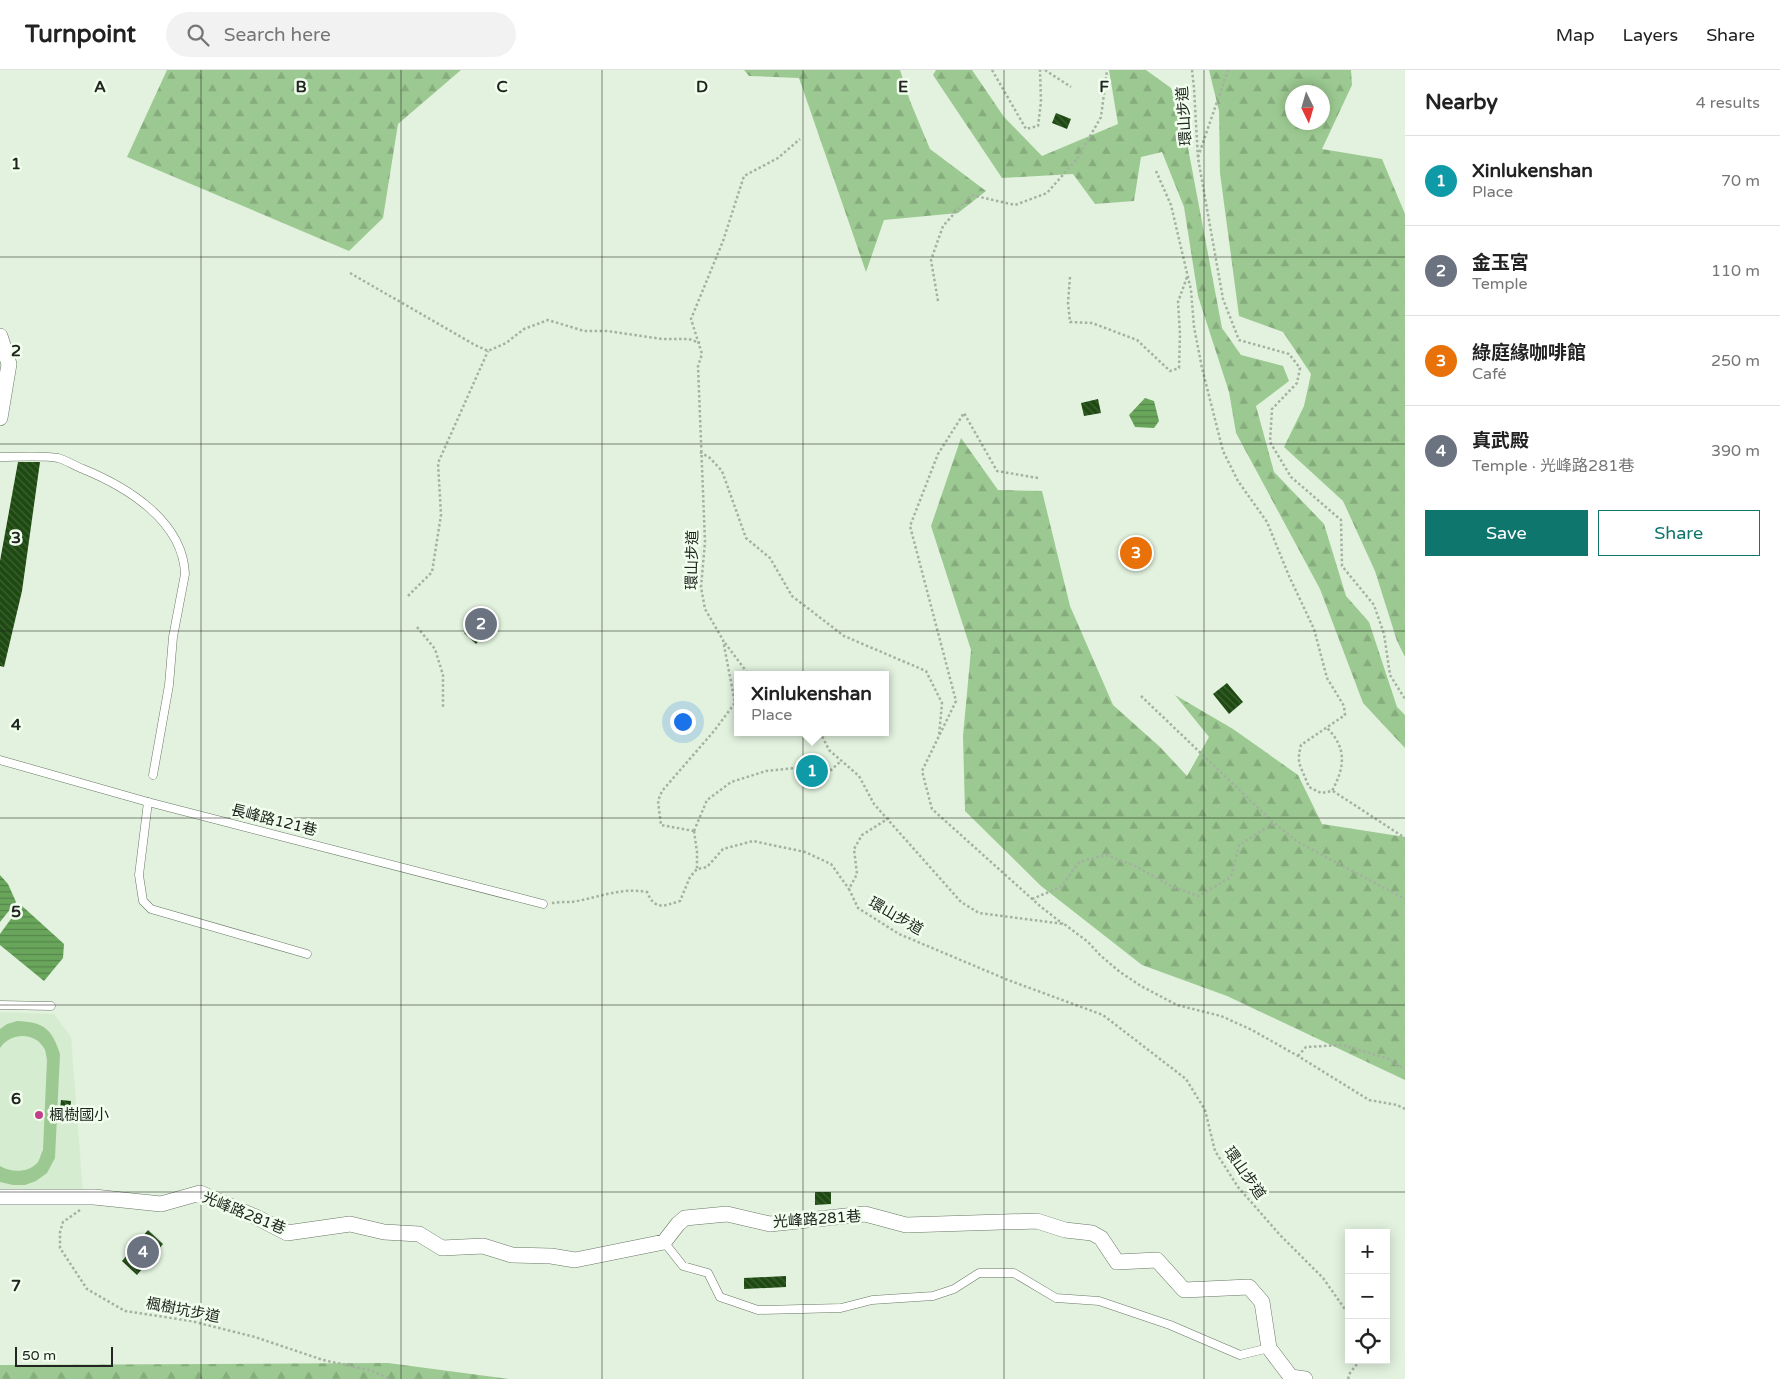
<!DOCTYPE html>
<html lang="en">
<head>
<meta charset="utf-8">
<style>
	:root { --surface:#fff; --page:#f2f2f2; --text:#222; --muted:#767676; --line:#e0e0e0; --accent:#0f766e }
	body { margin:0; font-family:"Varela Round","Noto Sans TC",sans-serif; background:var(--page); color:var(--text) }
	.controls { position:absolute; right:15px; bottom:15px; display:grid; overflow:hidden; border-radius:0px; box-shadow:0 2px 12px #0003 }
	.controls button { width:45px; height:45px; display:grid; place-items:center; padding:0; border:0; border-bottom:1px solid var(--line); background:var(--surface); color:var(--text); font:25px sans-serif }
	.compass { position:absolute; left:1285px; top:15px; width:45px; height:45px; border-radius:50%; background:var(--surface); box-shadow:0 2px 12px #0003; rotate:175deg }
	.scale { position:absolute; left:15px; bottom:12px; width:98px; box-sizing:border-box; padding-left:5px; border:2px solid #20261f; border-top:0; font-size:14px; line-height:18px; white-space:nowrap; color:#20261f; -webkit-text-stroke:4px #f1feee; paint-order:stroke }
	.you { position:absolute; left:682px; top:651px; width:18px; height:18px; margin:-12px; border:4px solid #fff; border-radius:50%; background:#1a73e8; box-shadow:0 0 0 8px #1a73e833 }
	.badge { display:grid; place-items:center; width:32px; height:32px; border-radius:50%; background:var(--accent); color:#fff; font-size:16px; font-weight:700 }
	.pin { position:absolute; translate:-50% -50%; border:2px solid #fff; box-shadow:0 1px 5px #0006 }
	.popup { position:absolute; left:734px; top:601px; width:155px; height:65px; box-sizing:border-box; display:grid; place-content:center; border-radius:0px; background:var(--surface); filter:drop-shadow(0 1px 4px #0005); font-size:16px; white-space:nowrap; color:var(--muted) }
	.popup b { font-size:19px; color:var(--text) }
	.popup::after { content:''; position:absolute; left:50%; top:100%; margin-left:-10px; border:10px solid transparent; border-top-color:var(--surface) }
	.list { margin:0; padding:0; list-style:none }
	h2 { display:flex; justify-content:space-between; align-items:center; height:65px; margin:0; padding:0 20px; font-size:21px }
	h2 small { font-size:16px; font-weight:400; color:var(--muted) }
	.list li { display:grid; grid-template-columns:32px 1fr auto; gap:15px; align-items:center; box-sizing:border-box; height:90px; padding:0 20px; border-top:1px solid var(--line) }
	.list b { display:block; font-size:19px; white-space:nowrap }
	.list p { margin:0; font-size:16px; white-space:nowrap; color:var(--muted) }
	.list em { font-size:16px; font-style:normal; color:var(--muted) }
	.actions { display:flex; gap:10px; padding:15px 20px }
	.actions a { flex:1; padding:11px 0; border:1px solid var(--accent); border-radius:0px; text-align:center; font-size:18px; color:var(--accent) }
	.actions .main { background:var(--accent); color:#fff }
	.icon { flex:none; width:28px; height:28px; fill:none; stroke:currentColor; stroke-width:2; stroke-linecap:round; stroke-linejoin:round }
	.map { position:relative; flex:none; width:1405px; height:1309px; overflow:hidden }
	header { display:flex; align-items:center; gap:30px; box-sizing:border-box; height:70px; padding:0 25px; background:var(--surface); border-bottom:1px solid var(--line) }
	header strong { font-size:24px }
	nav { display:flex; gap:28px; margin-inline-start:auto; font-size:18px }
	.search { width:350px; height:45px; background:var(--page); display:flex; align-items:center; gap:12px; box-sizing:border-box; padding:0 18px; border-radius:28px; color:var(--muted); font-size:19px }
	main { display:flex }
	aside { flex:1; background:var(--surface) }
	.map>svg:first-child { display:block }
	.built { fill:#d6ecd1 }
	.forest { fill:url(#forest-firs); fill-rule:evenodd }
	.pitch { fill:#9cc991 }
	.water { fill:url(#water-rules) }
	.building { fill:url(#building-back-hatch) }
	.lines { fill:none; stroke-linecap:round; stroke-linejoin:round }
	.service-casing { stroke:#697765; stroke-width:9 }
	.minor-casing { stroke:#697765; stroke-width:16 }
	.path { stroke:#a4b1a1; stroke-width:2.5; stroke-dasharray:2.5 2.5; stroke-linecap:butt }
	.service { stroke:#fff; stroke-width:8 }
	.minor { stroke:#fff; stroke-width:15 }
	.grid { fill:none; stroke:#20261f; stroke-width:1; stroke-opacity:0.55 }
	.poi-dot { fill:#c24089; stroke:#f1feee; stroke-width:2 }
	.labels { text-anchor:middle; stroke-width:5; stroke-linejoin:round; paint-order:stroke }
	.street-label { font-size:15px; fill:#20261f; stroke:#f1feee }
	.poi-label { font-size:15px; fill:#20261f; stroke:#f1feee; text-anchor:start }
	.grid-label { font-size:16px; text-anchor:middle; font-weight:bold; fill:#20261f; stroke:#f1feee; stroke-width:5; stroke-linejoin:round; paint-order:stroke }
</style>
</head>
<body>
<header>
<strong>Turnpoint</strong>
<div class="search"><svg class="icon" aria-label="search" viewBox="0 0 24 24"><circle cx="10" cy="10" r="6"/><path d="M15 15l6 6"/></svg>Search here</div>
<nav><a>Map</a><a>Layers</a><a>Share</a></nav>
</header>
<main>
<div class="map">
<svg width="1405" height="1309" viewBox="0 0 1405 1309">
	<defs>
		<pattern id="forest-firs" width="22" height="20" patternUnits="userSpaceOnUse" patternTransform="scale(1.25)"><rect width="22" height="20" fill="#9cc991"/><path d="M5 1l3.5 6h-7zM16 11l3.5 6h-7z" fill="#86ac7d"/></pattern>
		<pattern id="water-rules" width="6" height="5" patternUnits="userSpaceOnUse" patternTransform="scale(1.25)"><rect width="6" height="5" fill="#69a55b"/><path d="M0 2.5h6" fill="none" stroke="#56864b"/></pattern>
		<pattern id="building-back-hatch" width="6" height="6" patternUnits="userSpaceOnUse" patternTransform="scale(1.25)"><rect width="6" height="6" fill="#1e4a12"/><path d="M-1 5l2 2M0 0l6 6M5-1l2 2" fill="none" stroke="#3e6134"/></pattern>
	</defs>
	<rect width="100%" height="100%" fill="#e2f2de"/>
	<!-- built -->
	<path class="built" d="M0 942 54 944 71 967 83 1123H0Z"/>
	<!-- forest -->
	<g class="forest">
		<path d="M167 0H461L398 54 383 148 349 181 127 87Z"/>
		<path d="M744 0H900L910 31 930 79 986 121 958 143 884 150 866 202 799 8 749 6Z"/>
		<path d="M936 0H972L1004 47 1042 86 1118 54 1109 0H1146L1171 18 1185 62 1222 258 1241 285 1283 296 1289 311 1256 336 1274 402 1324 454 1346 526 1369 552 1397 637 1405 645V678L1363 633 1320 519 1236 363 1229 322 1198 226 1184 137 1162 82 1141 87 1134 131 1095 134 1073 104 1002 108 933 5Z"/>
		<path d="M1209 0H1351L1352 15 1322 79 1382 89 1405 144V587L1397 571 1375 501 1343 431 1284 377 1304 336 1311 304 1283 262 1239 246 1220 103 1219 41ZM1292 22H1322V52H1292Z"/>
		<path d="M961 368 998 420 1042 421 1070 536 1113 635 1160 677 1187 706 1209 667 1175 625 1233 659 1298 705 1322 754 1405 767V1010L1227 926 1142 895 1041 816 965 741 963 666 971 580 931 456Z"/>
		<path d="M388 1293 509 1309H0V1295Z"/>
	</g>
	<!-- pitch -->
	<path class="pitch" d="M17 951C44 952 52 959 60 984L55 1088 47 1103 36 1111 25 1115H13L0 1112V1096C11 1103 29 1103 38 1092 40 1089 41 1083 43 1080L47 990C46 986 46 981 44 978 34 961 10 963 0 978V959L7 954Z"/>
	<!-- water -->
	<g class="water">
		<path d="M1145 328 1154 331 1159 351 1154 358 1135 357 1129 345Z"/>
		<path d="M0 805 8 814 16 832 0 852Z"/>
		<path d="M21 835 64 874 63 888 44 911 0 875V864Z"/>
	</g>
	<!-- building -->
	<g class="building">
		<path d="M1056 43 1071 49 1067 59 1052 53Z"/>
		<path d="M1098 329 1101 343 1084 346 1081 333Z"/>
		<path d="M18 392H40L22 521 4 597 0 596V491Z"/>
		<path d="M486 539 498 550 476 574 464 563 471 557 464 552 474 541 480 546Z"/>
		<path d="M1227 613 1243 632 1229 644 1213 624Z"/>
		<path d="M61 1030 71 1031 70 1050 59 1049Z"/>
		<path d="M815 1122H831V1134L815 1135Z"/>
		<path d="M148 1160 163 1174 137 1205 122 1191Z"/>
		<path d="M786 1206V1217L744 1219V1208Z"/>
	</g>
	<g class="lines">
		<!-- service casing -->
		<g class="service-casing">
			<g id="service">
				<path d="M0 387C15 387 44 385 58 388 66 390 75 396 83 399 127 417 183 451 185 504L173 567 169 615 153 705"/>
				<path d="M0 690 148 732 543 834"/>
				<path d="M148 732 139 805 143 831 151 839 307 884"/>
				<path d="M0 935 51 936"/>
				<path d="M664 1172 683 1196 708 1203 720 1227 758 1240 841 1238 872 1230 933 1226 954 1219 979 1203H1014L1056 1228 1099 1231 1170 1255 1240 1285 1269 1278"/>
			</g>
		</g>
		<!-- minor casing -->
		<g class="minor-casing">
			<g id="minor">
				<path d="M0 266 9 294 0 348"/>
				<path d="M0 1127H94L161 1134 200 1123 258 1148 287 1163 350 1154 384 1162 419 1164 442 1178 483 1176 512 1185 551 1186 575 1190 664 1172 678 1154 685 1148 727 1144 770 1154 865 1144 906 1155 1037 1151 1065 1160 1092 1163 1101 1168 1117 1192 1157 1190 1184 1220 1249 1217 1262 1232 1269 1278 1291 1307 1305 1309"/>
			</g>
		</g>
		<!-- path -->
		<g class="path">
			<path d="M992 0 1026 59 1038 56 1041 32 1040 0"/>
			<path d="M1045 0 1071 17"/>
			<path d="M1192 0 1194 18 1198 88 1223 229 1239 270 1289 284 1300 298 1297 313 1272 339 1270 372 1291 407 1341 450 1342 496 1374 535 1384 564 1390 605 1405 629"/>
			<path d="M1198 87 1228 0"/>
			<path d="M1156 101 1171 135 1191 220 1194 257 1202 298 1223 381 1238 411 1267 452 1289 506 1314 559 1327 608 1344 636 1345 645 1301 675 1299 684V693L1309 717 1321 723 1332 721C1345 697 1347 678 1327 658"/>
			<path d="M350 203 475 275 488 281 506 273 524 259 548 250 584 261H607L662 269H689L700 273"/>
			<path d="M1070 207 1068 233 1070 252 1092 253 1137 270 1170 301 1179 298 1180 264 1178 232 1187 207"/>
			<path d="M938 231 931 190 943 156 971 125 1015 135 1047 123 1077 89 1101 47 1107 0"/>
			<path d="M700 382 710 388 722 401 746 468 770 488 792 526 844 566 926 601 942 633 939 666"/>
			<path d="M1038 408 997 401 964 343 938 384 910 456 956 631 922 701 932 739 1040 836 1063 854"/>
			<path d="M408 526 432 502 441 445 438 393 488 281"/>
			<path d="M417 557 435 579 443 605V639"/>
			<path d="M725 573 749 605"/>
			<path d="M1141 626 1274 753 1298 772 1405 829"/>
			<path d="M820 662 829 680 859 706 874 734 961 832 979 843 1064 854 1088 872 1100 885 1120 902 1141 916 1177 935 1221 946 1252 960 1298 986 1369 1030 1397 1035 1405 1039"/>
			<path d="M1333 721 1405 768"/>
			<path d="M889 748 862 765 854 779 857 804 849 819 858 838 899 864 1008 910 1103 945 1186 1009 1205 1040 1215 1081 1238 1117 1280 1165 1323 1208 1349 1245"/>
			<path d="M694 761 661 755 658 731 662 721 714 661 735 633 723 570 705 539 701 517 705 472 698 296 702 284 691 249 723 171 744 106 778 88 800 69"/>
			<path d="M694 761 697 782V799L707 797 723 779 753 771 805 782 831 794 849 819"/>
			<path d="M694 761 707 730 731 712 766 701 815 696 831 700 841 691"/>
			<path d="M1032 829 1061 817 1079 792 1106 785 1135 796 1173 817 1199 826 1231 807 1239 775 1274 753"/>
			<path d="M552 833C558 832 565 832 572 832 597 828 621 817 647 822 655 841 664 836 680 831L690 807 697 799"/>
			<path d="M1298 986 1306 977 1342 975 1386 988 1405 999"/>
			<path d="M80 1140 63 1152 60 1162V1178L87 1219 125 1241 191 1251 255 1267 323 1290 369 1300 390 1309"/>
			<path d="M1348 1309 1350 1303 1360 1290"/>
		</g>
		<!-- service -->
		<use href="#service" class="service"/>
		<!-- minor -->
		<use href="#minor" class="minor"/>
	</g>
	<!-- grid -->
	<path class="grid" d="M201 0V1309M401 0V1309M602 0V1309M803 0V1309M1004 0V1309M1204 0V1309M0 187H1405M0 374H1405M0 561H1405M0 748H1405M0 935H1405M0 1122H1405"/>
	<!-- markers -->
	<circle class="poi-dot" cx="39" cy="1045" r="5"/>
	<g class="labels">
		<!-- street labels -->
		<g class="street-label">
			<text transform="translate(1184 46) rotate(-94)" y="5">環山步道</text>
			<text transform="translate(692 490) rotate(-89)" y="5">環山步道</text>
			<text transform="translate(274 750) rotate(14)" y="5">長峰路121巷</text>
			<text transform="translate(896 846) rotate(30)" y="5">環山步道</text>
			<text transform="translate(1245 1103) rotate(55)" y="5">環山步道</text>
			<text transform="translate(244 1143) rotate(22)" y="5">光峰路281巷</text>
			<text transform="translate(817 1149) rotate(-4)" y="5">光峰路281巷</text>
			<text transform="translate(183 1240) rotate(11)" y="5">楓樹坑步道</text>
		</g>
		<!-- poi labels -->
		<g class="poi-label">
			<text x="49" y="1050">楓樹國小</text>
		</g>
	</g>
	<g class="grid-label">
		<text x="100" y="22">A</text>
		<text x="301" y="22">B</text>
		<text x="502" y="22">C</text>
		<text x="702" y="22">D</text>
		<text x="903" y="22">E</text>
		<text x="1104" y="22">F</text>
		<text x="16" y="99">1</text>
		<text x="16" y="286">2</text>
		<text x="16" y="473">3</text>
		<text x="16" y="660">4</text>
		<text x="16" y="847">5</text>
		<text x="16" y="1034">6</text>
		<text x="16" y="1221">7</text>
	</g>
</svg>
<div class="controls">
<button>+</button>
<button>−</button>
<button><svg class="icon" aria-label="locate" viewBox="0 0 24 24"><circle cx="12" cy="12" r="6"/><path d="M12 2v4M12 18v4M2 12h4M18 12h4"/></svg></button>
</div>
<svg class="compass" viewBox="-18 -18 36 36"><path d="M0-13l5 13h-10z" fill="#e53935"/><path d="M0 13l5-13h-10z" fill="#767676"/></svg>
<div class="scale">50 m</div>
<div class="you"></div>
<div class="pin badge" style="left:812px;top:701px;background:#0f9aa8">1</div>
<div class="popup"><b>Xinlukenshan</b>Place</div>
<div class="pin badge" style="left:481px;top:554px;background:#6b7280">2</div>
<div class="pin badge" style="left:1136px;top:483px;background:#e8710a">3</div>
<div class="pin badge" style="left:143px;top:1182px;background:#6b7280">4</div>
</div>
<aside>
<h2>Nearby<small>4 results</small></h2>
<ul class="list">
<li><span class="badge" style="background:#0f9aa8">1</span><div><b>Xinlukenshan</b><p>Place</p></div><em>70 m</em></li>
<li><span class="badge" style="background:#6b7280">2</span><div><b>金玉宮</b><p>Temple</p></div><em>110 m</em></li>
<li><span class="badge" style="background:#e8710a">3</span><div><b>綠庭緣咖啡館</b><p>Café</p></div><em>250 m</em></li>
<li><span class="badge" style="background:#6b7280">4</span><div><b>真武殿</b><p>Temple · 光峰路281巷</p></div><em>390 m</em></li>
</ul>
<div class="actions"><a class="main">Save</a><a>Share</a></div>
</aside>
</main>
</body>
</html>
